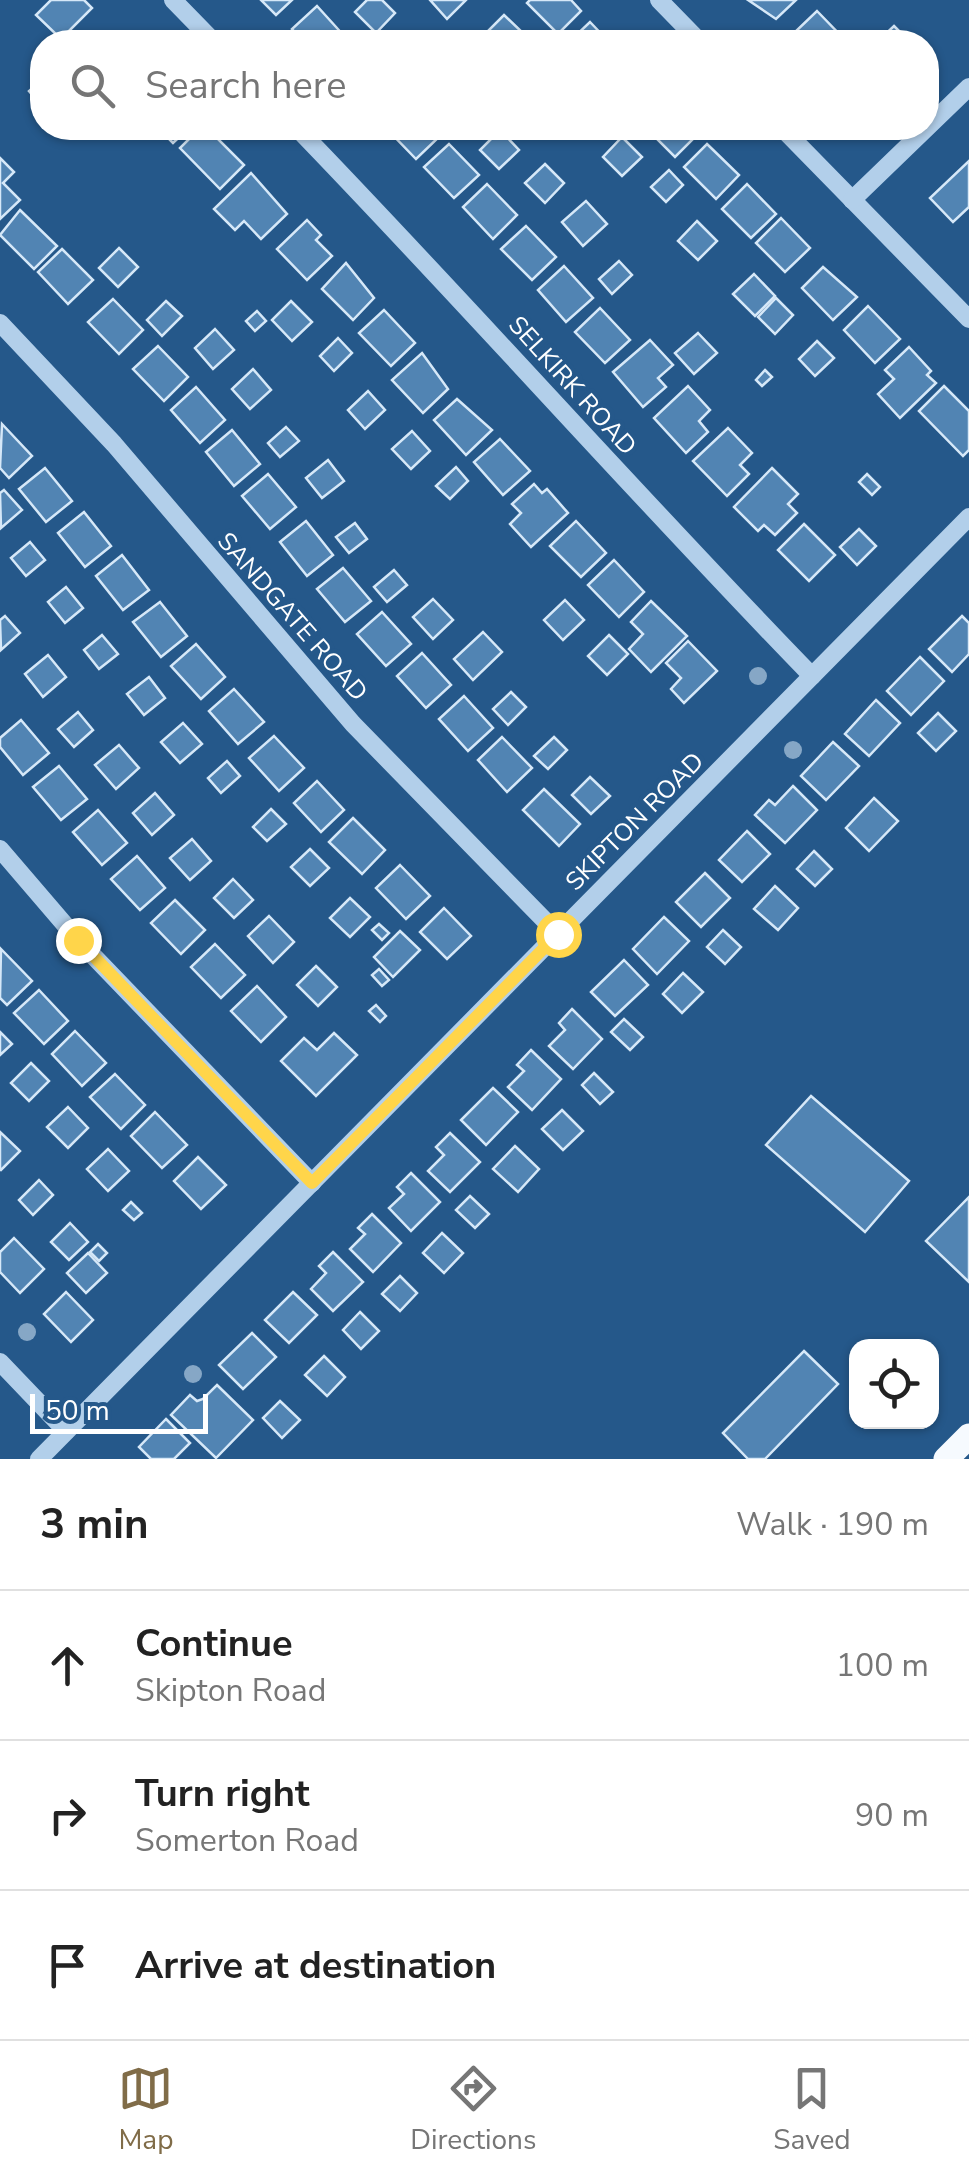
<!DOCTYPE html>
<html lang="en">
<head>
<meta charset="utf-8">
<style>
	:root { --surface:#fff; --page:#f2f2f2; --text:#222; --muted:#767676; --line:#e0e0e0; --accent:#806c48 }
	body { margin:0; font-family:"Nunito Sans",sans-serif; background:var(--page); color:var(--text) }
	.controls { position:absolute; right:30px; bottom:30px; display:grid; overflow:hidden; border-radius:20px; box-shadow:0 2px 8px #0004 }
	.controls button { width:90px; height:90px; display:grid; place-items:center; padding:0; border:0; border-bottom:2px solid var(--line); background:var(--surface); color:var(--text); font:50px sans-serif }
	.scale { position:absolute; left:30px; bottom:25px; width:178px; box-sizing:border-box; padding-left:10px; border:5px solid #fff; border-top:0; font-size:28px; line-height:35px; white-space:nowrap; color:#fff; -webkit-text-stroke:8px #25588a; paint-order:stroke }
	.stop { position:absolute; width:30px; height:30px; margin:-22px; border:8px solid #ffd54a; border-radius:50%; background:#fff }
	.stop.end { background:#ffd54a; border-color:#fff; box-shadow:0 2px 10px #0008 }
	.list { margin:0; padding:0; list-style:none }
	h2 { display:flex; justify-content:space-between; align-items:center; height:130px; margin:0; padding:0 40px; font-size:42px }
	h2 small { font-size:32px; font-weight:400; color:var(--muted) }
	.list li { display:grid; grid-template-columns:65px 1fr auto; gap:30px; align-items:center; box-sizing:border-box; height:150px; padding:0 40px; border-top:2px solid var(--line) }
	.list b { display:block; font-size:38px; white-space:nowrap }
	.list p { margin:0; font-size:32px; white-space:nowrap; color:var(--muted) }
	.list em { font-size:32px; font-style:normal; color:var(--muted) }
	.icon { flex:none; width:55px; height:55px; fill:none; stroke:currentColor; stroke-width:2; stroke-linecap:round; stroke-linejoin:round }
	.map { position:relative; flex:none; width:969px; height:1459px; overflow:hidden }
	.search { position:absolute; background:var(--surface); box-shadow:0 2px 8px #0004; left:30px; right:30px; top:30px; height:110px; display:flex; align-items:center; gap:25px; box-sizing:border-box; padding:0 35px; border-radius:40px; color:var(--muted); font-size:38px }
	.sheet { height:580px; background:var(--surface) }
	nav { display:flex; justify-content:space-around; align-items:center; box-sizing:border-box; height:140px; border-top:2px solid var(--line); background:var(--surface); font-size:28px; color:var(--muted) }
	nav a { display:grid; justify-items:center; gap:5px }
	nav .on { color:var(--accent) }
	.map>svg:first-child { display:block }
	.building { fill:#5184b3; stroke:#d6e8f8; stroke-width:2.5 }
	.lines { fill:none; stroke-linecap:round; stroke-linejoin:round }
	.minor { stroke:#b2cfea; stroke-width:18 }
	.major { stroke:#f6fafe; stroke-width:25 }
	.tree { fill:#86a7c6 }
	.route { stroke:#ffd54a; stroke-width:12 }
	.labels { text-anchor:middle; stroke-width:9; stroke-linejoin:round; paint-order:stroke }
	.street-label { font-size:25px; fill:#fff; stroke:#25588a }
</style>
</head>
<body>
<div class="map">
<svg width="969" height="1459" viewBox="0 0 969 1459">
	<rect width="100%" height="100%" fill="#25588a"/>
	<!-- building -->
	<g class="building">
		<path d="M51 0H84L92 8 61 39 36 15Z"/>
		<path d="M261 0H292L276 15Z"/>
		<path d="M367 0H382L395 13 376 33 355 12Z"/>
		<path d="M430 0H466L447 19Z"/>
		<path d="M530 0H571L581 11 558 34 527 3Z"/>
		<path d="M748 0H796L776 19Z"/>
		<path d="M317 6 346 38 341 42H304L292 29Z"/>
		<path d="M817 11 846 41 845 42H803L794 33Z"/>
		<path d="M504 15 524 34 516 42H489L483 36Z"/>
		<path d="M590 22 609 42H569Z"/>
		<path d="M894 26 910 42H877Z"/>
		<path d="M38 83 42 92 36 99 29 91Z"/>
		<path d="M158 128H189L173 143Z"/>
		<path d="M200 128H207L244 165 220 189 180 148Z"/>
		<path d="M386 128H433L440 136 416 159Z"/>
		<path d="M646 128H692L698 134 675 157Z"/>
		<path d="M500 130 519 150 499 169 480 150Z"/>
		<path d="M622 137 642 157 622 176 603 157Z"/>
		<path d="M449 144 479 175 454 198 424 167Z"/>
		<path d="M707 144 739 175 716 199 684 167Z"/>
		<path d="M0 158 14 172 3 183 20 200 0 219Z"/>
		<path d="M969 161V207L953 222 930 198Z"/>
		<path d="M545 164 564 183 545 203 525 183Z"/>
		<path d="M669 170 683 185 666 202 651 187Z"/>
		<path d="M251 173 287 214 261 239 244 221 235 230 214 209Z"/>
		<path d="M487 184 517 215 493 239 463 207Z"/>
		<path d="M747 184 776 214 751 238 722 209Z"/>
		<path d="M586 201 607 224 583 246 562 222Z"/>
		<path d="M20 210 57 246 34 269 0 235Z"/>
		<path d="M781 218 810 248 785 272 756 243Z"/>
		<path d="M307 220 321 235 316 240 332 256 307 280 277 249Z"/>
		<path d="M697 221 717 241 698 260 678 241Z"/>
		<path d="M526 226 556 257 532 280 501 249Z"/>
		<path d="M119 248 138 267 118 287 99 268Z"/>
		<path d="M62 249 93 280 68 304 38 272Z"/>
		<path d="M619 261 632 275 612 294 599 279Z"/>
		<path d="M346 263 374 298 353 320 322 289Z"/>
		<path d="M564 266 593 298 566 322 538 290Z"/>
		<path d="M823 267 857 297 833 320 802 288Z"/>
		<path d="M754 274 775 296 755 316 733 294Z"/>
		<path d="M776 298 793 315 775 334 758 317Z"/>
		<path d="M113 299 143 330 119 354 88 322Z"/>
		<path d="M166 301 182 316 162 336 147 320Z"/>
		<path d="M291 301 312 322 292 341 272 320Z"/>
		<path d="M868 306 900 339 875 363 844 330Z"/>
		<path d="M600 308 630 340 605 363 575 332Z"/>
		<path d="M384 310 415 343 391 366 359 333Z"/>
		<path d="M257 311 266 321 255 331 246 321Z"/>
		<path d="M215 329 234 350 213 369 195 348Z"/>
		<path d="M698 333 717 353 694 374 675 353Z"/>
		<path d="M338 338 352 353 334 371 320 356Z"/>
		<path d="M650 340 673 365 658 378 666 387 643 407 613 372Z"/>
		<path d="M817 341 834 358 815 376 799 359Z"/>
		<path d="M158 346 188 377 164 401 133 369Z"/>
		<path d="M909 347 931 371 927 375 936 383 900 418 878 394 894 379 885 370Z"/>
		<path d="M422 353 448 389 423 413 392 380Z"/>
		<path d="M253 369 271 390 250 409 232 389Z"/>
		<path d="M765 370 772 377 762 386 756 380Z"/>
		<path d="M688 386 710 410 699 421 708 432 686 453 654 418Z"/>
		<path d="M944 386 969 411V450L963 456 919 411Z"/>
		<path d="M196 387 225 420 200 443 171 410Z"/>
		<path d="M368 391 385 410 365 429 348 410Z"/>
		<path d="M457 399 492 430 466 455 434 420Z"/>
		<path d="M2 424 32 456 9 478 0 468Z"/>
		<path d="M286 427 299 441 280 457 268 443Z"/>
		<path d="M728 428 752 453 740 465 749 474 727 496 693 461Z"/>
		<path d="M232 430 260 464 234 486 206 452Z"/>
		<path d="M412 431 430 451 411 469 392 449Z"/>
		<path d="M500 439 530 471 503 495 474 462Z"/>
		<path d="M328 460 344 481 322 498 306 478Z"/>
		<path d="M456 467 468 481 450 499 436 486Z"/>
		<path d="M45 468 72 501 46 522 19 489Z"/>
		<path d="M772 468 798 494 788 504 797 513 775 535 764 525 758 531 734 507Z"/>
		<path d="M268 474 296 507 270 529 242 496Z"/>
		<path d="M867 474 880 487 872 495 859 482Z"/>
		<path d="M534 484 542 493 547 489 568 513 531 547 510 524 521 513 512 504Z"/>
		<path d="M4 490 22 510 1 528 0 493Z"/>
		<path d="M84 512 111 546 85 567 58 533Z"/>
		<path d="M306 521 333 555 307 576 280 542Z"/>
		<path d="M576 521 606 553 581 577 550 546Z"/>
		<path d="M355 523 367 539 349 553 336 537Z"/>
		<path d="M804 524 835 555 809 581 778 550Z"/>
		<path d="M859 529 876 546 857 565 840 547Z"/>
		<path d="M30 542 45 560 26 576 11 558Z"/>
		<path d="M122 555 149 590 123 610 96 576Z"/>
		<path d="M614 560 644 592 619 617 588 585Z"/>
		<path d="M343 568 371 601 345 622 317 589Z"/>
		<path d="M394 570 407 585 387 602 374 587Z"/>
		<path d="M66 587 83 608 65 623 48 602Z"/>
		<path d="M433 599 453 620 433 639 413 617Z"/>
		<path d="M565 600 584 620 563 640 544 620Z"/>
		<path d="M651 601 687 636 651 672 629 649 643 634 631 622Z"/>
		<path d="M160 602 187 636 161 657 133 622Z"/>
		<path d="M382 612 411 644 386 666 357 634Z"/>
		<path d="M5 616 20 633 1 650 0 620Z"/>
		<path d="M962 616 969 623V654L952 672 929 649Z"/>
		<path d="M483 632 502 652 473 680 454 659Z"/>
		<path d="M102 635 118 654 99 669 84 650Z"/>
		<path d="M609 635 628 654 607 675 588 656Z"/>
		<path d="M688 641 717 671 684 703 671 689 681 678 666 663Z"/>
		<path d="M196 644 225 677 201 699 171 666Z"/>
		<path d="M422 653 451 685 426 708 397 676Z"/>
		<path d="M48 655 66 677 43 697 25 674Z"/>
		<path d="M920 657 944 681 911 715 887 691Z"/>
		<path d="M149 677 165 698 144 715 127 694Z"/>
		<path d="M234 689 264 722 238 744 209 711Z"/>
		<path d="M511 692 526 707 508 725 493 709Z"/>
		<path d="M464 696 493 728 468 751 439 719Z"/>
		<path d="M876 700 900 723 869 756 845 734Z"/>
		<path d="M78 712 93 730 74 747 58 729Z"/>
		<path d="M938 713 956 731 936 751 918 733Z"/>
		<path d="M21 720 49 753 23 775 0 747V738Z"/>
		<path d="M183 723 202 744 180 763 161 742Z"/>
		<path d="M274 736 304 768 279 791 249 758Z"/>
		<path d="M502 737 532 768 507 792 478 760Z"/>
		<path d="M554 737 567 750 548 769 534 756Z"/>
		<path d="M833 742 859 766 826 800 801 776Z"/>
		<path d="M119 745 139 768 116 789 95 765Z"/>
		<path d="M227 761 240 776 221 793 208 778Z"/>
		<path d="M59 766 87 799 61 820 33 787Z"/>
		<path d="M590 777 610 796 591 814 572 795Z"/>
		<path d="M317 781 344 810 321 832 294 803Z"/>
		<path d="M793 786 817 810 785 843 755 815 769 800 775 805Z"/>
		<path d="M544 789 580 824 559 846 523 810Z"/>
		<path d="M155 793 174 815 152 835 133 813Z"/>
		<path d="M874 798 898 821 869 851 846 828Z"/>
		<path d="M271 809 286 824 267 841 253 827Z"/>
		<path d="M98 810 127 843 102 865 73 832Z"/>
		<path d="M353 818 385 850 362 874 329 842Z"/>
		<path d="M747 831 770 854 742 882 719 860Z"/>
		<path d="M192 839 211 861 190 880 170 858Z"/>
		<path d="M310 849 329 868 310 886 291 867Z"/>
		<path d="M814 851 832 869 815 886 797 869Z"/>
		<path d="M137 856 165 888 140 910 111 879Z"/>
		<path d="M400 865 430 896 406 919 376 888Z"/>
		<path d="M705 873 730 898 701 927 676 902Z"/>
		<path d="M233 879 253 900 234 918 214 898Z"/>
		<path d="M775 886 798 908 778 930 754 909Z"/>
		<path d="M350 898 370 917 350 937 330 918Z"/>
		<path d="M175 900 205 930 181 954 151 923Z"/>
		<path d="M444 908 471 936 447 959 420 932Z"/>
		<path d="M269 916 294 942 273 963 248 936Z"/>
		<path d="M664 917 689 941 657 974 633 949Z"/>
		<path d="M379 924 389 933 382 940 372 930Z"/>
		<path d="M723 930 741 947 725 964 707 947Z"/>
		<path d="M400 931 420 950 393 977 374 957Z"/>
		<path d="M215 944 245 975 221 998 191 967Z"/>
		<path d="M1 949 32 981 7 1005 0 998Z"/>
		<path d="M624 960 648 985 615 1016 591 992Z"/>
		<path d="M316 966 337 987 318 1006 297 985Z"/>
		<path d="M379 969 389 980 382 986 372 975Z"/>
		<path d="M683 973 703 992 682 1013 663 994Z"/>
		<path d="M257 986 286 1017 261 1042 231 1011Z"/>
		<path d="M39 990 68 1021 44 1044 14 1013Z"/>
		<path d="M376 1005 386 1016 380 1022 369 1011Z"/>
		<path d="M572 1009 602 1039 573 1069 549 1046 565 1030 559 1023Z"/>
		<path d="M624 1019 643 1037 630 1050 611 1032Z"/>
		<path d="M75 1031 106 1063 82 1086 52 1054Z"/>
		<path d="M0 1032 12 1044 0 1055Z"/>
		<path d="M334 1033 357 1055 316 1096 281 1061 304 1038 317 1050Z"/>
		<path d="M531 1050 561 1079 532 1110 508 1087 524 1071 517 1065Z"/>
		<path d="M31 1063 49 1081 29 1101 11 1083Z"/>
		<path d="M594 1073 613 1092 600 1104 582 1085Z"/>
		<path d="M115 1074 145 1105 121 1129 90 1097Z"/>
		<path d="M493 1088 518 1112 486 1145 461 1120Z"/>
		<path d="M811 1096 909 1181 865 1232 766 1145Z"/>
		<path d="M68 1107 88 1128 68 1148 47 1127Z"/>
		<path d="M562 1110 583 1131 563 1150 542 1129Z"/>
		<path d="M155 1112 187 1145 162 1168 131 1136Z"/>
		<path d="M0 1132 20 1151 1 1170 0 1169Z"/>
		<path d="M450 1133 480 1162 450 1192 428 1171 444 1155 436 1147Z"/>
		<path d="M515 1146 539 1169 518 1192 493 1169Z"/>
		<path d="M108 1149 129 1171 108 1191 87 1169Z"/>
		<path d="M198 1157 226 1185 201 1209 174 1181Z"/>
		<path d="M411 1173 440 1202 411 1231 389 1208 404 1194 397 1187Z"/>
		<path d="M39 1180 53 1195 33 1215 19 1200Z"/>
		<path d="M470 1196 489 1214 475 1228 456 1210Z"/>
		<path d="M969 1197V1282L926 1241Z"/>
		<path d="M131 1202 142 1213 134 1220 123 1210Z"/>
		<path d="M372 1214 401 1243 373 1272 350 1249 365 1234 358 1228Z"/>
		<path d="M70 1223 88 1242 69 1260 51 1242Z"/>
		<path d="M442 1233 463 1253 444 1273 423 1253Z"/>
		<path d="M14 1238 44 1269 20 1293 0 1272V1252Z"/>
		<path d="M98 1244 107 1253 99 1261 90 1252Z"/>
		<path d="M333 1252 363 1282 333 1311 311 1289 326 1273 319 1266Z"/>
		<path d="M88 1253 107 1273 86 1293 67 1273Z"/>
		<path d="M400 1276 417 1293 400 1311 382 1294Z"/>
		<path d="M66 1292 93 1320 71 1342 44 1314Z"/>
		<path d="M293 1292 317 1315 289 1343 265 1320Z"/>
		<path d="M360 1312 379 1331 361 1349 343 1330Z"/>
		<path d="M252 1333 276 1357 243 1389 219 1365Z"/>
		<path d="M804 1351 838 1384 765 1459H748L723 1433Z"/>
		<path d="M324 1356 345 1377 327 1396 305 1375Z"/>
		<path d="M217 1385 253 1420 216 1458 171 1415 190 1395 197 1401 203 1399Z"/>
		<path d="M280 1401 300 1420 282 1438 263 1418Z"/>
		<path d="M166 1419 190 1443 174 1459H151L139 1447Z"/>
	</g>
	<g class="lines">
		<!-- minor -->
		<g class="minor">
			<path d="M173 0 214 42"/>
			<path d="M659 0 700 42"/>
			<path d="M297 128C471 308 637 496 812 676"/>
			<path d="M782 128 969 319"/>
			<path d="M852 200 969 87"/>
			<path d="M0 323 114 444 353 724 558 934"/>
			<path d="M0 849 78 940 312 1183"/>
			<path d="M0 1362 66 1431"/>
			<path d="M39 1459 969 517"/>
		</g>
		<!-- major -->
		<path class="major" d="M946 1459 969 1436"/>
	</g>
	<!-- trees -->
	<g class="tree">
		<circle cx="758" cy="676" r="9"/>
		<circle cx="793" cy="750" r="9"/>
		<circle cx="27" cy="1332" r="9"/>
		<circle cx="193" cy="1374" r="9"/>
	</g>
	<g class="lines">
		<!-- route -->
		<path class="route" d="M78 940 312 1183 558 934"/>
	</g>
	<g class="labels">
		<!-- street labels -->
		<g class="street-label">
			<text transform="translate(573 385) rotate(48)" y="9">SELKIRK ROAD</text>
			<text transform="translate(293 616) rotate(49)" y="9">SANDGATE ROAD</text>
			<text transform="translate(634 821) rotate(-45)" y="9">SKIPTON ROAD</text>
		</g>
	</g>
</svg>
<div class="controls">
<button><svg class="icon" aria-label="locate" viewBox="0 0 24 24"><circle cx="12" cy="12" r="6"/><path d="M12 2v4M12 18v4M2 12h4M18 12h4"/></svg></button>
</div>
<div class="scale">50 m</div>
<div class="stop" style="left:558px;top:934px"></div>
<div class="stop end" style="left:78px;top:940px"></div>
<div class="search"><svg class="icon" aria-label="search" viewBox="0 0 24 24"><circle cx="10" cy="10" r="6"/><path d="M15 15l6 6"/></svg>Search here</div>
</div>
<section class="sheet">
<h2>3 min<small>Walk · 190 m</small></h2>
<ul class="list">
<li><svg class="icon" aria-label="ahead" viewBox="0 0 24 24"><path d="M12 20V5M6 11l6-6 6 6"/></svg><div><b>Continue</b><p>Skipton Road</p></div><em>100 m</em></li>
<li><svg class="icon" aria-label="right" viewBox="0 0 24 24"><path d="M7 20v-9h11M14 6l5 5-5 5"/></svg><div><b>Turn right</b><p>Somerton Road</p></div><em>90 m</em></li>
<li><svg class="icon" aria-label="arrive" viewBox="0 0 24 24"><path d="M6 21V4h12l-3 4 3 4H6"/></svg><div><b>Arrive at destination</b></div></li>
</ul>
</section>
<nav>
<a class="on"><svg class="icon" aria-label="map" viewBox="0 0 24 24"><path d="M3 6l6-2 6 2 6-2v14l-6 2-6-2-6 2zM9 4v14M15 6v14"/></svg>Map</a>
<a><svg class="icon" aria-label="directions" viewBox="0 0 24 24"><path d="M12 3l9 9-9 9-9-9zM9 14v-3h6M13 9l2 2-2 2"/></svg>Directions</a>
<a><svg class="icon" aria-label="saved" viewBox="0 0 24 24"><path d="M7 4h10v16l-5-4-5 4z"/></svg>Saved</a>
</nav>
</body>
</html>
